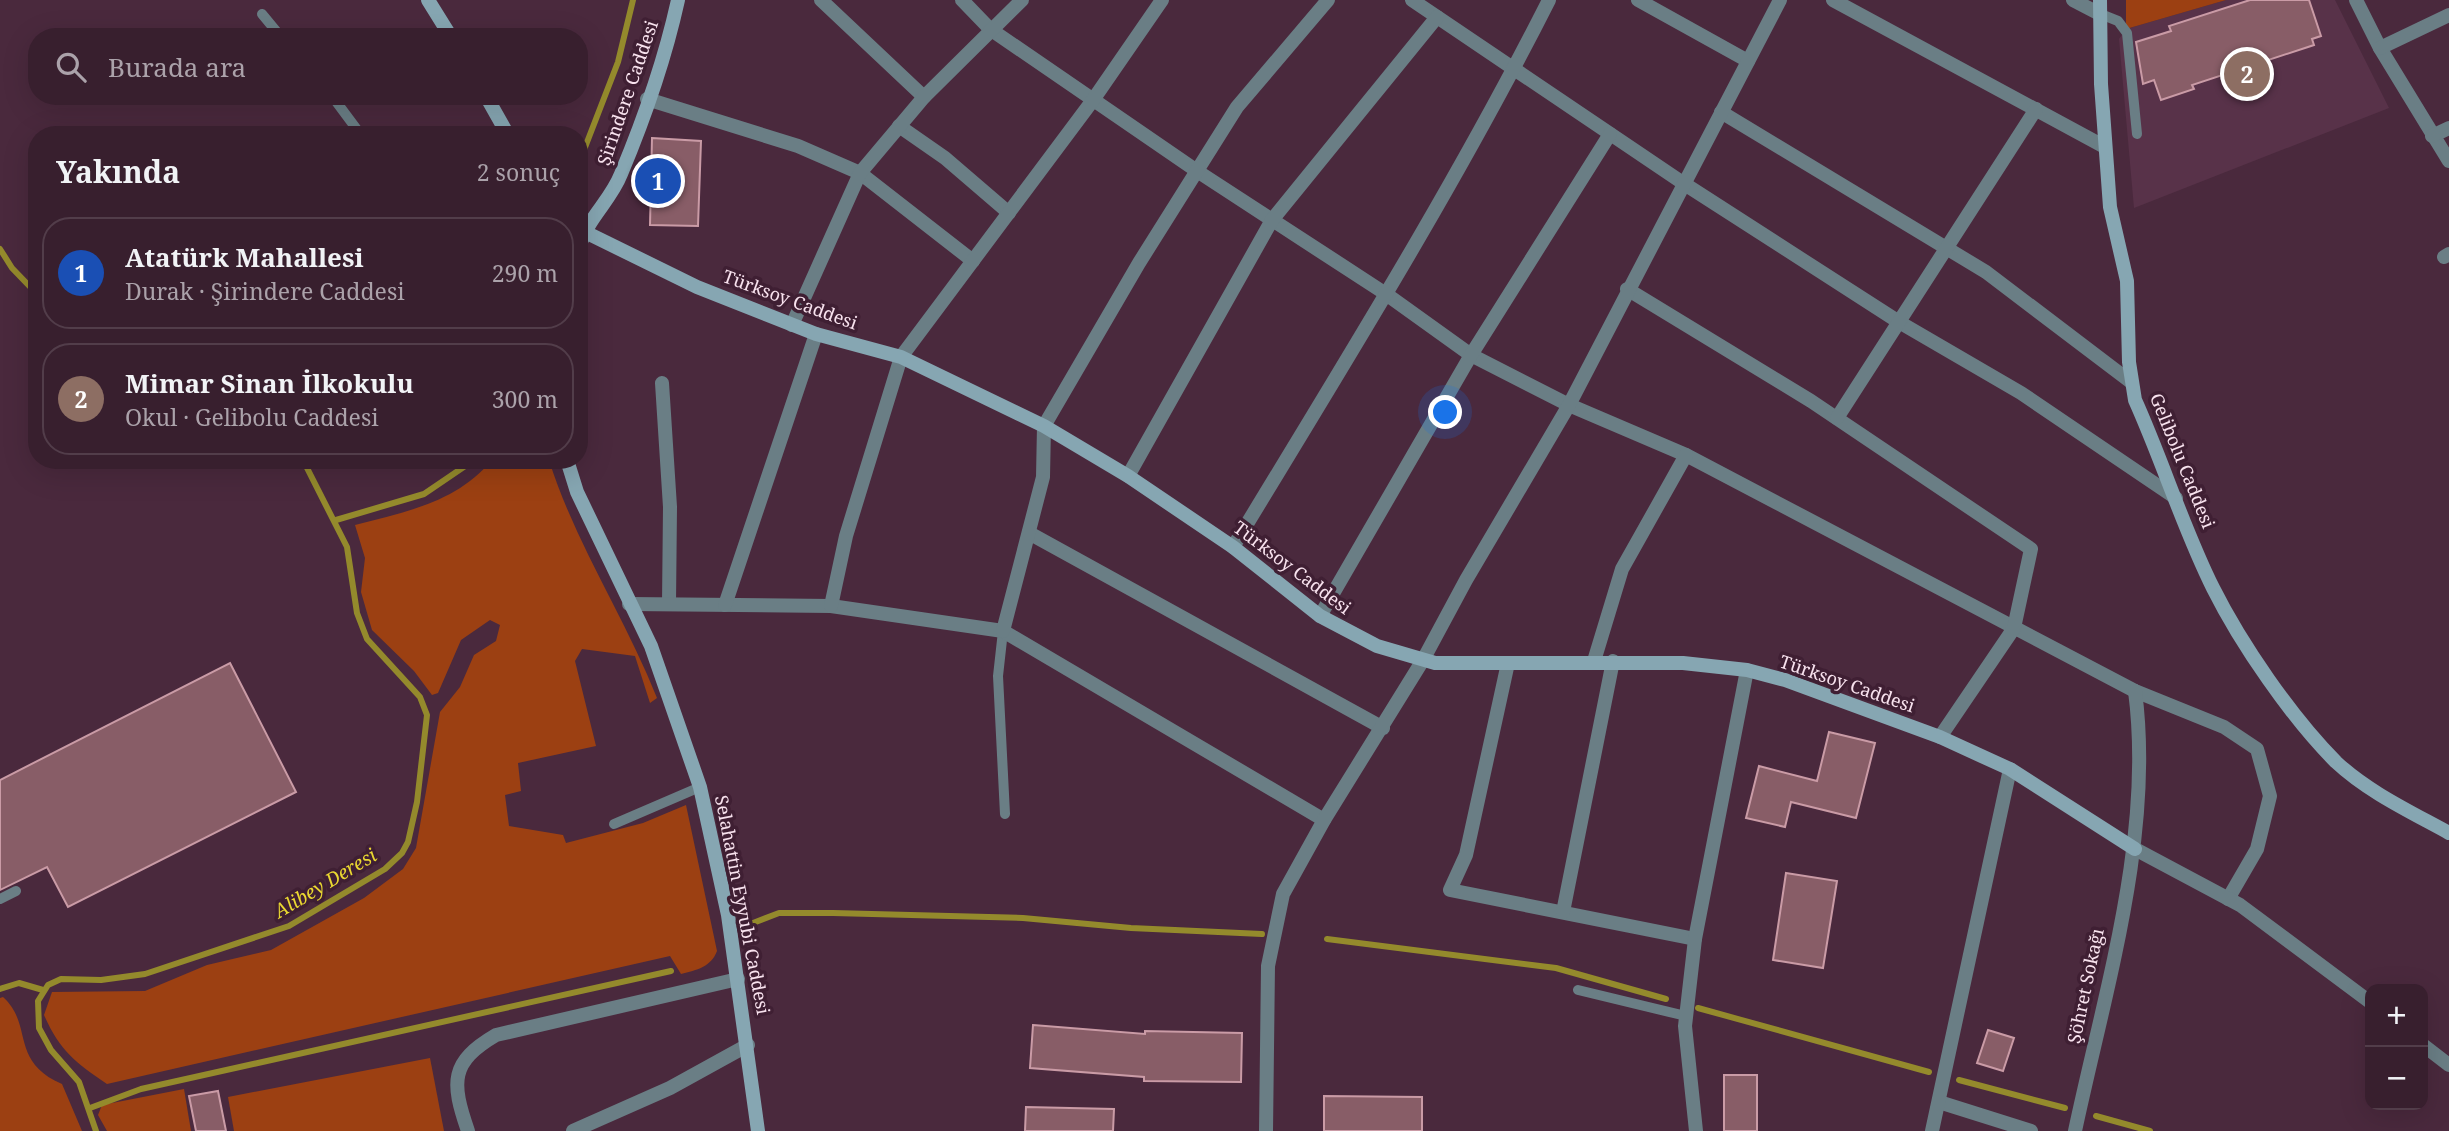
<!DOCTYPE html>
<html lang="tr">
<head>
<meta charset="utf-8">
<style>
	:root { --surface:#381f2e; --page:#3f2736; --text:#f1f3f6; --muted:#aba2aa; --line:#523d4a; --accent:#db2777 }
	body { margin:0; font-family:"Noto Serif",serif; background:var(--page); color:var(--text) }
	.controls { position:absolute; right:21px; bottom:21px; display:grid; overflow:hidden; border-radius:14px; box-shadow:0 7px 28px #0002 }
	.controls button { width:63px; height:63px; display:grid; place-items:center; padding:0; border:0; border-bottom:2px solid var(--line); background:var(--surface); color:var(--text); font:35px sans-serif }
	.you { position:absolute; left:1446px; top:413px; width:24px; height:24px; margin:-18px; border:5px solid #fff; border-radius:50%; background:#1a73e8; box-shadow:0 0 0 10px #1a73e833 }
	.badge { display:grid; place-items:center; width:46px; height:46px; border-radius:50%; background:var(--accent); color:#fff; font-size:23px; font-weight:700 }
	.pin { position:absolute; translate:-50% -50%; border:4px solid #fff; box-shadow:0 2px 7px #0006 }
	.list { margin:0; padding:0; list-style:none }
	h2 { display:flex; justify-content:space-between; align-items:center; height:91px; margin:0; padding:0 28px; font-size:30px }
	h2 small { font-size:23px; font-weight:400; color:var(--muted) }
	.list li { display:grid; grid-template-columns:46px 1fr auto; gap:21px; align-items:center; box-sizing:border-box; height:112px; margin:0 14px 14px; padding:0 14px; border:2px solid var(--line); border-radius:28px }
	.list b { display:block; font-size:26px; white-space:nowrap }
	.list p { margin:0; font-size:23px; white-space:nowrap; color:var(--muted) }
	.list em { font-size:23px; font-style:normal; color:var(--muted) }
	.icon { flex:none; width:38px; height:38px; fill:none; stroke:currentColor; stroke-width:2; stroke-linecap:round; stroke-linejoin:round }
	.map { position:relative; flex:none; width:2449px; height:1131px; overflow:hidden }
	.search { position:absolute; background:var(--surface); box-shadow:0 7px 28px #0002; left:28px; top:28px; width:560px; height:77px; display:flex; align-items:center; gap:18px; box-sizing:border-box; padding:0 24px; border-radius:28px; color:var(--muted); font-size:26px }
	.panel { position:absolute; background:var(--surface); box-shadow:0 7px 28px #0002; left:28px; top:126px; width:560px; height:343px; border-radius:28px }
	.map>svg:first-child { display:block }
	.built { fill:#583249 }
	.green { fill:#9c4012 }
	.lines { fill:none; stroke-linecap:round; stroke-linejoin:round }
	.stream { stroke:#948a2c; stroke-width:6 }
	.building { fill:#885d67; stroke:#ca9ba6; stroke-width:2 }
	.lane { stroke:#6a7e85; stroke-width:10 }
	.street { stroke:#6a7e85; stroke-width:14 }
	.secondary { stroke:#86a6b2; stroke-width:14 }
	.labels { text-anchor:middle; stroke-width:7; stroke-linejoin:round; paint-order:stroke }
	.street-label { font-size:18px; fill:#f8e2ee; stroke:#3f1f33 }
	.water-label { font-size:19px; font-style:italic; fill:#ead831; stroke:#3f1f33 }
</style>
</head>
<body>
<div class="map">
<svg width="2449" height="1131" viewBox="0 0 2449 1131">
	<rect width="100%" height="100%" fill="#4a293d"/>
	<!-- built -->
	<path class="built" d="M2226 0H2335L2389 108 2134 208 2119 39 2126 29Z"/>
	<!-- green -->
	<g class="green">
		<path d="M2126 0H2226L2126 29Z"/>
		<path d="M492 460H549C575 543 625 617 657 698L650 703 635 656 582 649 575 661 596 746 518 763 521 791 505 795 509 826 563 835 566 843 643 823 686 805 717 951C711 967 697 970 681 974L670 956 107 1084C75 1062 60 1051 44 1015L52 992 145 991 207 965 271 950 364 898 403 869 416 848 440 712 460 687 474 655 496 641 500 625 490 620 461 640 438 693 432 695 414 671 372 630 361 592 365 558 355 525C406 512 457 502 492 460Z"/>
		<path d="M3 997C34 1025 9 1061 62 1084L82 1131H0V998Z"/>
		<path d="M430 1058 444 1131H234L228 1097Z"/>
		<path d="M184 1089 191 1131H107L98 1115 102 1105Z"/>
	</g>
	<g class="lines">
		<!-- stream -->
		<g class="stream">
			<path d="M584 150 618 62 633 0"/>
			<path d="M0 249 12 268 37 294"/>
			<path d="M336 520 424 494 474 460"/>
			<path d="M753 923 779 913H833L1023 918 1131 928 1262 934"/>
			<path d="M1327 939 1556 968 1666 999"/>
			<path d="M0 989 19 983 43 990"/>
			<path d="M1698 1008 1929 1072"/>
			<path d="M1959 1080 2065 1108"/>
			<path d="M90 1108 141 1089 671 971"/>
			<path d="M2096 1116 2150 1131"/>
			<path d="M96 1131 79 1082 51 1050 39 1028 38 1001 48 985 61 979 101 980 145 974 289 926 385 869 402 853 408 842 417 802 427 715 420 697 367 639 357 613 347 547 303 460"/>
		</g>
	</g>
	<!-- building -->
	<g class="building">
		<path d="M2250 0H2309L2321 36 2312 39 2314 45 2192 85 2194 89 2161 100 2154 80 2143 84 2136 42 2171 31 2169 26Z"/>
		<path d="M652 138 701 141 698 226 650 225Z"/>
		<path d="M230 663 296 792 68 907 47 867 0 890V780Z"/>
		<path d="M1829 732 1875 743 1856 818 1791 802 1785 827 1746 818 1759 766 1817 781Z"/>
		<path d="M1786 873 1837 881 1823 968 1773 960Z"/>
		<path d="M1033 1025 1145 1034V1031L1242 1033 1241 1082 1144 1081V1077L1030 1068Z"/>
		<path d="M1988 1030 2014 1038 2003 1071 1977 1063Z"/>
		<rect x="1724" y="1075" width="33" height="56"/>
		<path d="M218 1091 226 1131H196L189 1096Z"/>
		<path d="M1324 1096 1422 1097V1131H1324Z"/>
		<path d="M1026 1107 1114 1109 1113 1131H1025Z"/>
	</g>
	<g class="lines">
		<!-- lane -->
		<g class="lane">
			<path d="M2098 13 2118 21 2127 33 2137 134"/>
			<path d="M262 14 281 37"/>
			<path d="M332 96 361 135"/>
			<path d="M1003 631 998 676 1005 814"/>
			<path d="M614 824 700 787"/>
			<path d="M0 899 16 891"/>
			<path d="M1578 990 1686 1016"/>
		</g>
		<!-- street -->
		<g class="street">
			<path d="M821 0 924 97"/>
			<path d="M962 0 990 29 1197 171 1386 294 1471 355 1569 405 1686 455 2135 691 2224 727 2257 749 2270 796 2257 849 2228 899"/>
			<path d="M1412 0 1683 183 1899 322 2021 393 2176 498"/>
			<path d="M1638 0 1748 61"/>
			<path d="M1833 0 2105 147"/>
			<path d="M2073 0 2098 13"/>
			<path d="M2356 0 2380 48 2449 161"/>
			<path d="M2380 48 2449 15"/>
			<path d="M647 99 798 146 860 173 973 261"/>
			<path d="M1721 112 1986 272 2131 382"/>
			<path d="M899 126 945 158 1009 213"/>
			<path d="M2432 136 2449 128"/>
			<path d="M2444 257 2449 254"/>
			<path d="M1627 289 1811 401 2031 549 2014 628 1940 737"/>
			<path d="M792 325 860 173 924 97 1022 0"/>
			<path d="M662 383 670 507 669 604"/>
			<path d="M1837 418 2036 109"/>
			<path d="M1128 476 1272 220 1437 17"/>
			<path d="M1029 533 1383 728"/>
			<path d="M1233 547C1342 367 1454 188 1549 0"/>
			<path d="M629 604 831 606 1003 631 1324 820"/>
			<path d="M725 605 816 334"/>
			<path d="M831 606 846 536 901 357 1093 100 1162 0"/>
			<path d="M1320 616 1471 355 1610 134"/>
			<path d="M1003 631 1043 477 1044 426 1139 263 1237 107 1328 0"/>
			<path d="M1594 661 1622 569 1686 455"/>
			<path d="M1508 663 1466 855 1450 890 1695 939"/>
			<path d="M2135 849 2240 905 2370 1002"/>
			<path d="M1563 912 1613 661"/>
			<path d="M2423 1045 2449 1065"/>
			<path d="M1939 1102 2031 1131"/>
			<path d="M468 1131C451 1082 450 1062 496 1035L738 979"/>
			<path d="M573 1131 670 1088 748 1045"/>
			<path d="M1266 1131 1268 966 1283 894 1324 820 1423 660 1466 580 1569 405 1780 0"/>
			<path d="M1696 1131 1685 1026 1695 939 1747 670"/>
			<path d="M1932 1131 2010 769"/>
			<path d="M2075 1131C2105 990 2154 835 2135 691"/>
		</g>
		<!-- secondary -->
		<g class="secondary">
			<path d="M428 0 451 37"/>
			<path d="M2100 0 2101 84 2110 207 2127 281 2129 362 2135 400C2163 462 2183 528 2213 588 2241 644 2292 718 2336 762 2368 792 2411 812 2449 833"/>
			<path d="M486 96 508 135"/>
			<path d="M579 226 583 231 697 287 816 334 901 357 1044 426 1128 476 1233 547 1320 616 1377 646 1435 663H1683L1747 670 1785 680 1940 737 2010 769 2135 849"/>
			<path d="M579 249C586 219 610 202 621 174 644 119 665 59 678 0"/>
			<path d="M567 460 577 492 651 646 700 787 728 915 758 1131"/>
		</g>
	</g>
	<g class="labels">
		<!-- street labels -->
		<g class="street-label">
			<text transform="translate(628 93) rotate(-71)" y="6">Şirindere Caddesi</text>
			<text transform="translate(790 300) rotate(20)" y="6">Türksoy Caddesi</text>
			<text transform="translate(2182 461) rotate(68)" y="6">Gelibolu Caddesi</text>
			<text transform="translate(1292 568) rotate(37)" y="6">Türksoy Caddesi</text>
			<text transform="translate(1847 684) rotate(19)" y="6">Türksoy Caddesi</text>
			<text transform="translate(742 905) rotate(79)" y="6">Selahattin Eyyubi Caddesi</text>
			<text transform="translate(2086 986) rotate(-78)" y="6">Şöhret Sokağı</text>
		</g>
		<!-- water labels -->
		<g class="water-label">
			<text transform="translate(325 883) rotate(-31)" y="7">Alibey Deresi</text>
		</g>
	</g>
</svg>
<div class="controls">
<button>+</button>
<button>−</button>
</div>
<div class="you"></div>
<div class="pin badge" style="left:658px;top:181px;background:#1a4fb4">1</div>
<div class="pin badge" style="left:2247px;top:74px;background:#8d6e63">2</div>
<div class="search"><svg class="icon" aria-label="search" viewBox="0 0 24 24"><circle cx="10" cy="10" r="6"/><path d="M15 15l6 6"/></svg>Burada ara</div>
<section class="panel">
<h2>Yakında<small>2 sonuç</small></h2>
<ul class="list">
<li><span class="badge" style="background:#1a4fb4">1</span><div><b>Atatürk Mahallesi</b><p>Durak · Şirindere Caddesi</p></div><em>290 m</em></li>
<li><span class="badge" style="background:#8d6e63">2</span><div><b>Mimar Sinan İlkokulu</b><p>Okul · Gelibolu Caddesi</p></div><em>300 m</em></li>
</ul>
</section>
</div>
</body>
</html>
